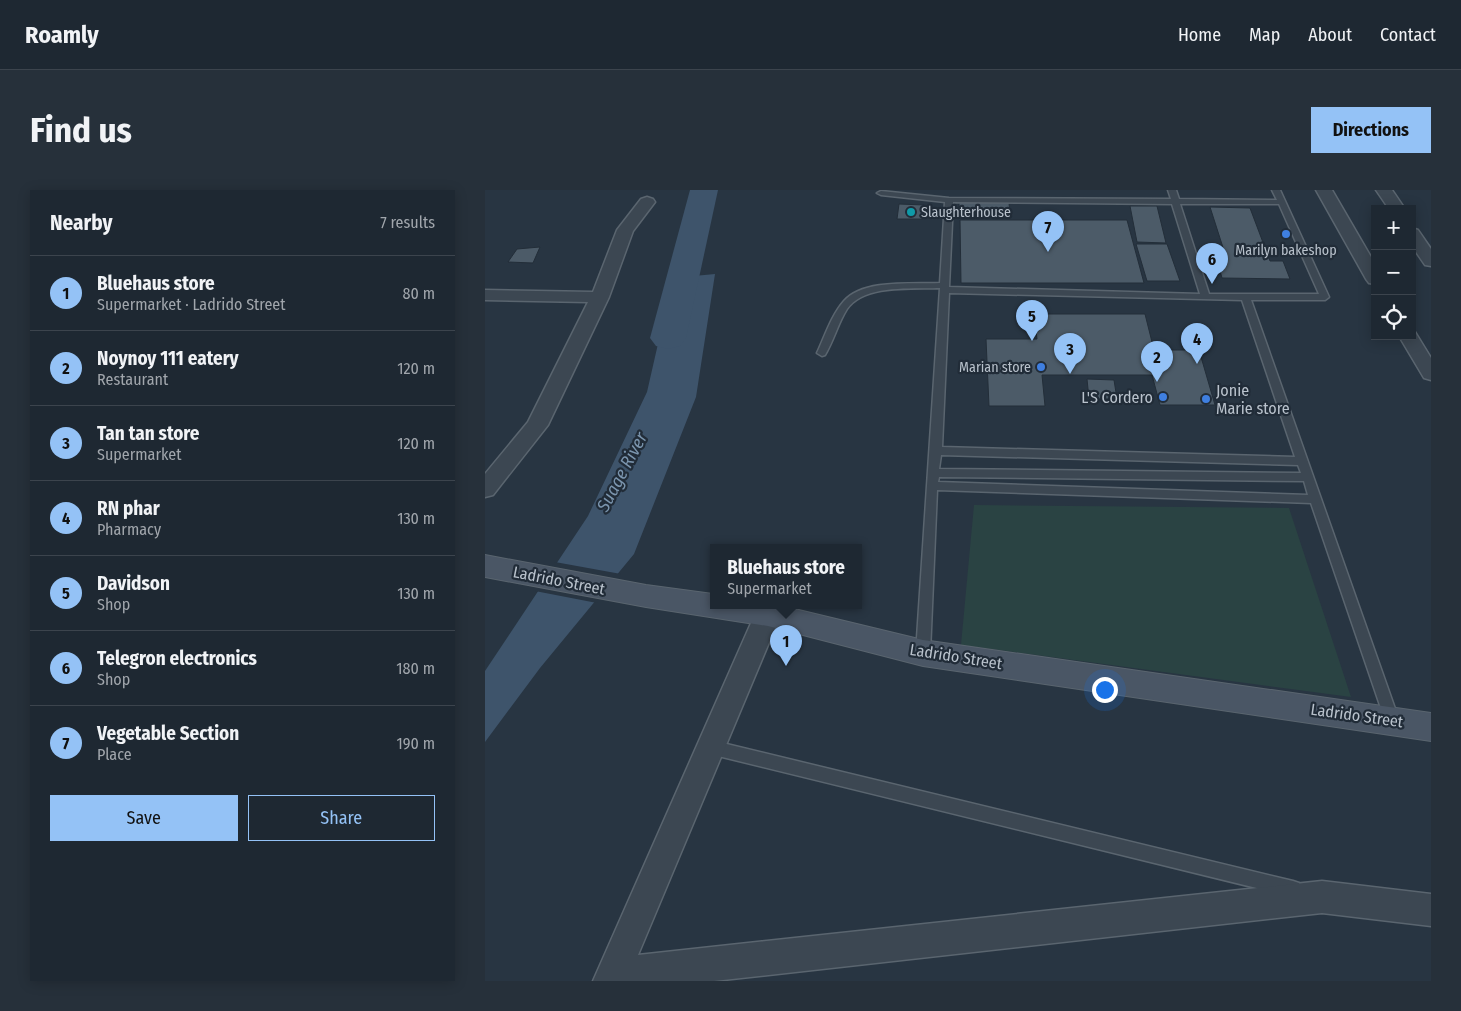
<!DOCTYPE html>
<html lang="en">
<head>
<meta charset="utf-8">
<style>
	:root { --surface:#1e2832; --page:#26303a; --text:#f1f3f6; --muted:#a1a6ac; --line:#3c444d; --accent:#94c2f6 }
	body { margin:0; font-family:"Fira Sans Condensed",sans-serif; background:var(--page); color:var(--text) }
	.controls { position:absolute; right:15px; top:15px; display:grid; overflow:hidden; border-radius:0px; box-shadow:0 2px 12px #0003 }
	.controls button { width:45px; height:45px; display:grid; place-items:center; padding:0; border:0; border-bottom:1px solid var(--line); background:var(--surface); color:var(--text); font:25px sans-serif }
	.you { position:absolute; left:619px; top:499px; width:18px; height:18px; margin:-12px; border:4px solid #fff; border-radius:50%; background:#1a73e8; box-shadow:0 0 0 8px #1a73e833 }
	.badge { display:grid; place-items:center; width:32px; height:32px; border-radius:50%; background:var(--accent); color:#111; font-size:16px; font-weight:700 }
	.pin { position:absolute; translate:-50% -41px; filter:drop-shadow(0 1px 2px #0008) }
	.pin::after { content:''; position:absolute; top:26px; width:18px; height:15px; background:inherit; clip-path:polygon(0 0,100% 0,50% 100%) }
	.popup { position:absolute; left:225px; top:354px; width:152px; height:65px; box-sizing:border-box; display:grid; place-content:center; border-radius:0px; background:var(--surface); filter:drop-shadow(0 1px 4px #0005); font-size:16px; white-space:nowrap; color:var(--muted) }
	.popup b { font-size:19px; color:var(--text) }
	.popup::after { content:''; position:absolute; left:50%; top:100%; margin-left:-10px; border:10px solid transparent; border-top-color:var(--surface) }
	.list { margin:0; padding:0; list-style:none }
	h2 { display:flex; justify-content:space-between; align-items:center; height:65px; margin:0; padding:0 20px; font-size:21px }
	h2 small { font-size:16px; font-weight:400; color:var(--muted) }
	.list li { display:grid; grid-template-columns:32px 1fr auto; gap:15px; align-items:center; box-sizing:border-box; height:75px; padding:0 20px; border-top:1px solid var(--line) }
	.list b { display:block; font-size:19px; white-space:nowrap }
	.list p { margin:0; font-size:16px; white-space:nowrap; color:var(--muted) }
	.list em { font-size:16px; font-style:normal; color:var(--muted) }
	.actions { display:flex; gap:10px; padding:15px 20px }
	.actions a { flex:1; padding:11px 0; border:1px solid var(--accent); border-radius:0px; text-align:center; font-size:18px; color:var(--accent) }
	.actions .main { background:var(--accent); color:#111 }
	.icon { flex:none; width:28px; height:28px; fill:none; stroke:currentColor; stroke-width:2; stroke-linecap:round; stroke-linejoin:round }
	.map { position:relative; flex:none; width:946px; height:791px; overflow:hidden; border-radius:0px }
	header { display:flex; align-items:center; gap:30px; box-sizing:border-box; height:70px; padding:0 25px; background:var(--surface); border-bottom:1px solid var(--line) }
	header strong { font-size:24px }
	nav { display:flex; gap:28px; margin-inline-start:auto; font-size:18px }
	.intro { display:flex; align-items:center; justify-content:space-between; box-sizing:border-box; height:120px; padding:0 30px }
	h1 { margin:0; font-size:35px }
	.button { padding:12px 22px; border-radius:0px; background:var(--accent); color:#111; font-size:18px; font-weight:700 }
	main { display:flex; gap:30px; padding:0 30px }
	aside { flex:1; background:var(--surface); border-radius:0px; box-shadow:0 2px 12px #0003 }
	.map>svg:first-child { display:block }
	.green { fill:#2a4343 }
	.water { fill:#3e546b }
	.pier { fill:#283542 }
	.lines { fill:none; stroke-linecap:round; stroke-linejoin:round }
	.river { fill:#3e546b; fill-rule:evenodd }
	.building { fill:#4c5b68; stroke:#232e39 }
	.lane-casing { stroke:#5a656f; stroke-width:3 }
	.street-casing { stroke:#5a656f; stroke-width:3 }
	.secondary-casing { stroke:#5a656f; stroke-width:2 }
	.lane { fill:#3c4752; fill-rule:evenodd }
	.street { fill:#3c4752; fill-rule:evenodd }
	.secondary { fill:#4a5665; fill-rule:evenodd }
	.culture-dot { fill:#0f9aa8; stroke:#212c38; stroke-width:2 }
	.shop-dot { fill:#3f7fe0; stroke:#212c38; stroke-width:2 }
	.labels { text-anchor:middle; stroke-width:4.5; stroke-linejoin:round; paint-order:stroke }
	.far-poi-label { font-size:14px; fill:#b9c2cc; stroke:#212c38; text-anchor:start }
	.poi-label { font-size:16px; fill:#b9c2cc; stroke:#212c38; text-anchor:start }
	.street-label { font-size:16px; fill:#b9c2cc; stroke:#212c38 }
	.water-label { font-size:18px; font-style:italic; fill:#7b95ae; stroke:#212c38 }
</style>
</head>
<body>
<header>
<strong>Roamly</strong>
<nav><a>Home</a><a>Map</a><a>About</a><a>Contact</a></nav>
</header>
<div class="intro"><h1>Find us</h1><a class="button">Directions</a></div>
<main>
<aside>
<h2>Nearby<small>7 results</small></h2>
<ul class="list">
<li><span class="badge">1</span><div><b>Bluehaus store</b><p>Supermarket · Ladrido Street</p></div><em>80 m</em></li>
<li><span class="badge">2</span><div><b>Noynoy 111 eatery</b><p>Restaurant</p></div><em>120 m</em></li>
<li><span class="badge">3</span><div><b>Tan tan store</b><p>Supermarket</p></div><em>120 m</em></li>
<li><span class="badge">4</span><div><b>RN phar</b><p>Pharmacy</p></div><em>130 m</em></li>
<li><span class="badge">5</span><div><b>Davidson</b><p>Shop</p></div><em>130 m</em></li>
<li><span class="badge">6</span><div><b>Telegron electronics</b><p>Shop</p></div><em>180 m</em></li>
<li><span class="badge">7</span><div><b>Vegetable Section</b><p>Place</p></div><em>190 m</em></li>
</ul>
<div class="actions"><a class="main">Save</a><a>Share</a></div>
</aside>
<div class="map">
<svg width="946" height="791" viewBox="0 0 946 791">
	<rect width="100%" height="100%" fill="#283542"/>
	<!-- green -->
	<path class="green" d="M489 315 804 318 866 507 476 455Z"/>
	<!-- water -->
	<path class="water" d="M230 84 211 207 149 364 55 478 0 552V481L103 326 162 202 188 88Z"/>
	<!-- pier -->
	<path class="pier" d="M70 372 136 384 112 413 50 401Z"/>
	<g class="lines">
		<!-- river -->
		<path class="river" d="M205 0H233L201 148 195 156 183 159 171 156 165 148Z"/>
	</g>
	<!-- building -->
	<g class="building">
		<path d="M474 12H524L525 28H474Z"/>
		<path d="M414 14 439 15 438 29H412Z"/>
		<path d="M645 16H672L681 53 652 52Z"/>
		<path d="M725 17 765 18 785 71H798L805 89 737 88 732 70H742Z"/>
		<path d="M475 30H642L659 93H476Z"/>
		<path d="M651 54H682L695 91H662Z"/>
		<path d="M55 57 48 73 23 72 32 59Z"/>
		<path d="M549 124H660L669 160H714L730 215H675L667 185H557L560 216H504L501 149H552Z"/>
		<path d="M602 189 629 190 632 209H604Z"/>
	</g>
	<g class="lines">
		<!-- lane casing -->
		<g class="lane-casing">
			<g id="lane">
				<path d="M683 0H691L694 9 792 10 787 0H795L844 107 840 110H766L914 530 912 535 907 536 902 535 900 530 826 313 452 300 445 463 443 467 438 469 433 467 431 463 455 98C428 99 379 94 362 119 353 133 349 150 340 165L337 166 332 163C340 146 346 126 359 111 378 89 428 94 455 93L460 12 396 5 392 3 396 1 464 8 686 9ZM468 12 687 14 715 104 464 97ZM695 14H794L834 104H724ZM464 103 757 110 810 267 457 257ZM456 265 813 275 816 283 454 279ZM454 287 819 291 823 305 453 292Z"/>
				<path d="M225 550 808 691 814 693 816 699 814 705 808 707 225 564 220 562 218 557 220 552Z"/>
			</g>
		</g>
		<!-- street casing -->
		<g class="street-casing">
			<g id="street">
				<path d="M831 0H847L890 74V94L884 93 881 89Z"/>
				<path d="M891 0H907L920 19H904Z"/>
				<path d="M162 7 168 9 170 12 148 41 124 107 63 235 8 305 0 307V284L43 232 103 112 0 110V100L108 102 132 40 156 9Z"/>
				<path d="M927 38 933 40 946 59V76L940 75 927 56Z"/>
				<path d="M927 141 930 142 946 168V190L939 188 914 146H927Z"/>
				<path d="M279 415 292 416 296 424 153 765 837 691 946 704V736L837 723 229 791H108L270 424 274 416Z"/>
			</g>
		</g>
		<!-- secondary casing -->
		<g class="secondary-casing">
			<path id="secondary" d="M0 365 161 395 228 404V415H293L438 450 946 523V551L438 476 283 436 161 417 0 387Z"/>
		</g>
		<!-- lane -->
		<use href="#lane" class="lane"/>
		<!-- street -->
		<use href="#street" class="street"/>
		<!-- secondary -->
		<use href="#secondary" class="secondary"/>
	</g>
	<!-- markers -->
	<circle class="culture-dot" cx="426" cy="22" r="5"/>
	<g class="shop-dot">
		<circle cx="801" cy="44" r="5"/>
		<circle cx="556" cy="177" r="5"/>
		<circle cx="678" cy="207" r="5"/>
		<circle cx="721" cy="209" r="5"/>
	</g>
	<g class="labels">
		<!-- far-poi labels -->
		<g class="far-poi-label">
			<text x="436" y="27">Slaughterhouse</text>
			<text x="801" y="65" text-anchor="middle">Marilyn bakeshop</text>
			<text x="546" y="182" text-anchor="end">Marian store</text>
		</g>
		<!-- poi labels -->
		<g class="poi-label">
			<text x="731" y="206">Jonie<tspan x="731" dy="18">Marie store</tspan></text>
			<text x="668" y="213" text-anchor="end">L'S Cordero</text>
		</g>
		<!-- street labels -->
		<g class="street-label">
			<text transform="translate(74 390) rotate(11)" y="6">Ladrido Street</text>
			<text transform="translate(471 466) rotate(9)" y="6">Ladrido Street</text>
			<text transform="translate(872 525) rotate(8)" y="6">Ladrido Street</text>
		</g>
		<!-- water labels -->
		<g class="water-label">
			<text transform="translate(137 282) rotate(-62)" y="6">Suage River</text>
		</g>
	</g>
</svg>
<div class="controls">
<button>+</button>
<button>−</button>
<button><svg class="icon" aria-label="locate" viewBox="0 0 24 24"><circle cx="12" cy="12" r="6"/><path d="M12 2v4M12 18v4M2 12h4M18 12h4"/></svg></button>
</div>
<div class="you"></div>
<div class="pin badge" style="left:301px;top:476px">1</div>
<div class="popup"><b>Bluehaus store</b>Supermarket</div>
<div class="pin badge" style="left:672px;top:192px">2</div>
<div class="pin badge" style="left:585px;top:184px">3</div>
<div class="pin badge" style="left:712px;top:174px">4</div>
<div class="pin badge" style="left:547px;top:151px">5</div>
<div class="pin badge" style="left:727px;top:94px">6</div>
<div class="pin badge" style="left:563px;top:62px">7</div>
</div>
</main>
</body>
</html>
